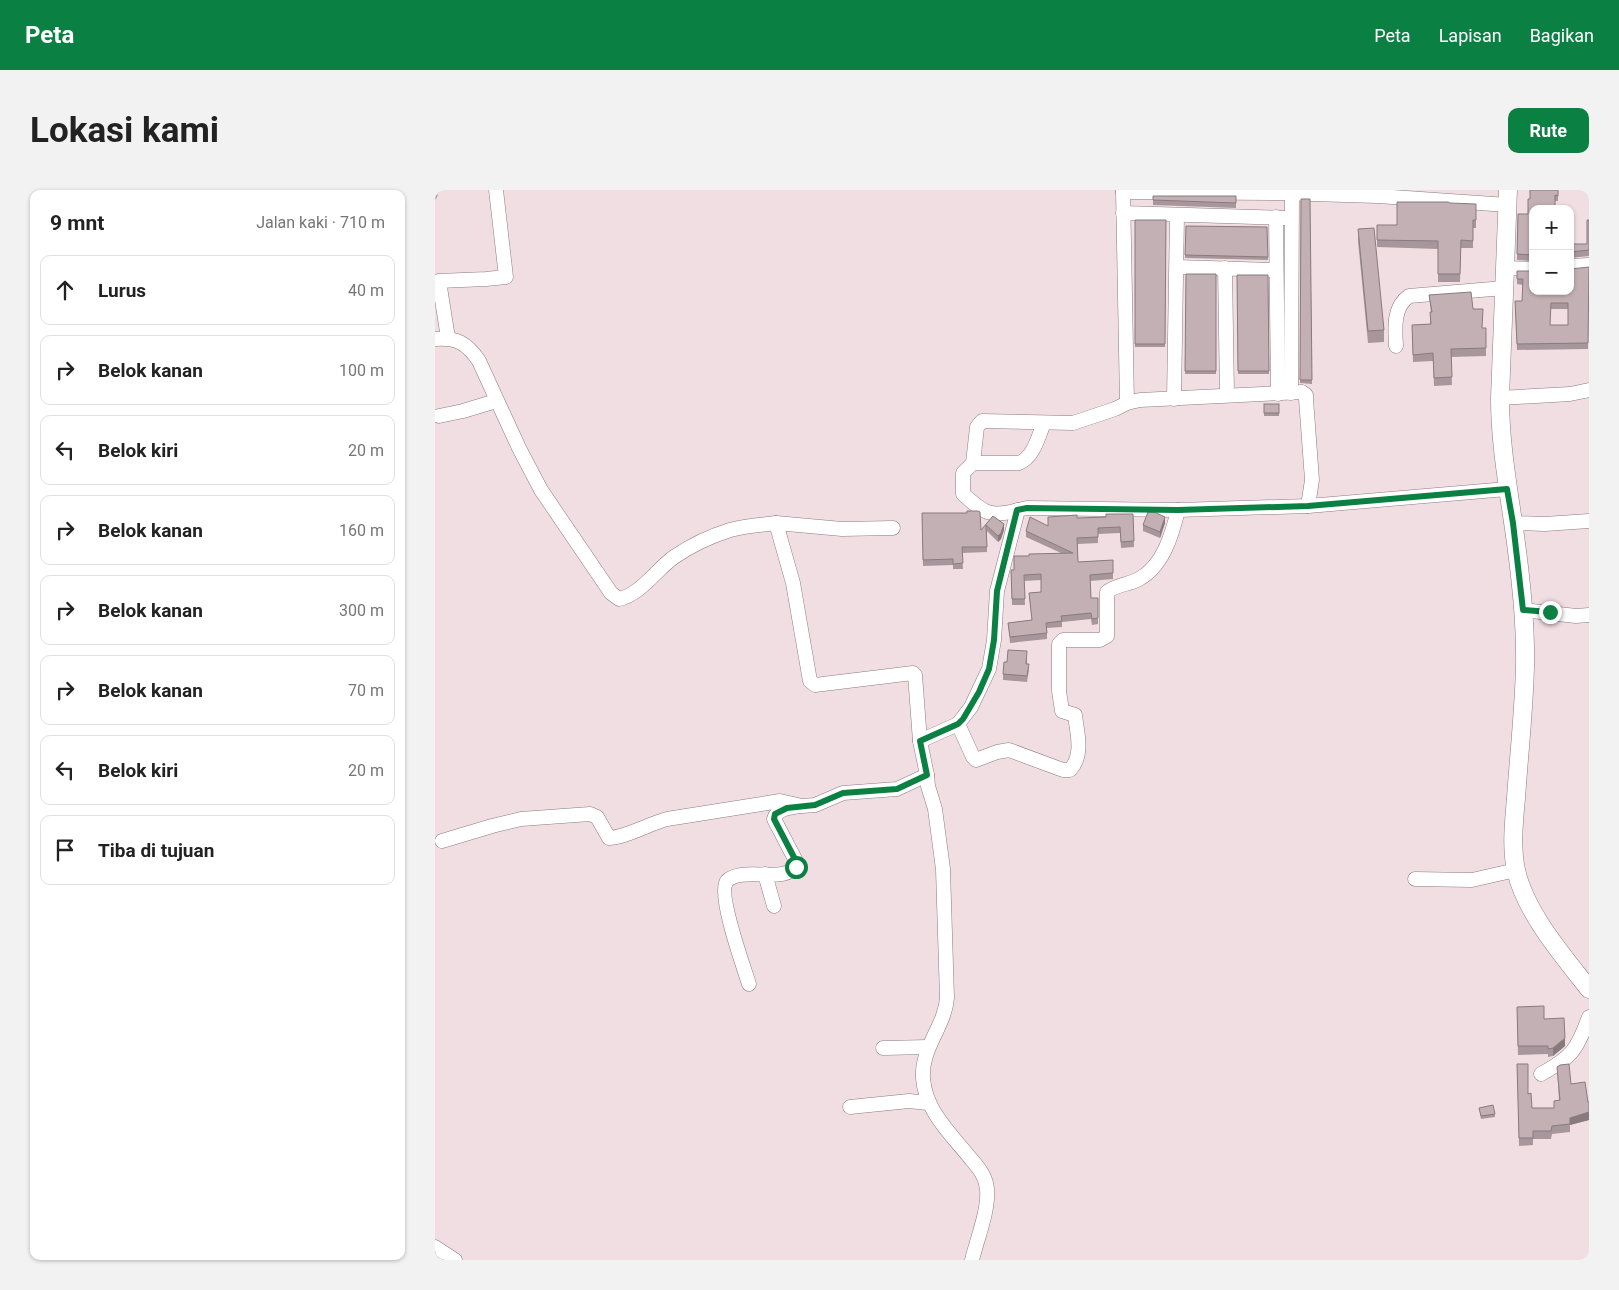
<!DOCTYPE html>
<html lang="id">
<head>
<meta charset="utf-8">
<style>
	:root { --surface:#fff; --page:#f2f2f2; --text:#222; --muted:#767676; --line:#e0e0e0; --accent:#0b8043 }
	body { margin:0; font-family:Roboto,sans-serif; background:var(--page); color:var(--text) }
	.controls { position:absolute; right:15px; top:15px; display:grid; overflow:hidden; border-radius:10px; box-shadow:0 1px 4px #0004 }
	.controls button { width:45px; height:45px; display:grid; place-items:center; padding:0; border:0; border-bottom:1px solid var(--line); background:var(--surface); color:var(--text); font:25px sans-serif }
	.stop { position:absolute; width:15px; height:15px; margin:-11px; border:4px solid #0b8043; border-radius:50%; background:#fff }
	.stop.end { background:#0b8043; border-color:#fff; box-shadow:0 1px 5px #0008 }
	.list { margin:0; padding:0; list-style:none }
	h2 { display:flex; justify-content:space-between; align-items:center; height:65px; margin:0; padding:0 20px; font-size:21px }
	h2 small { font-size:16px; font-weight:400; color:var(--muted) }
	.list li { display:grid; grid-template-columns:32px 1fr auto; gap:15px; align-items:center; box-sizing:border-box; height:70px; margin:0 10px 10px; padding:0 10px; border:1px solid var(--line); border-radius:10px }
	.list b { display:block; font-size:19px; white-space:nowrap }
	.list em { font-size:16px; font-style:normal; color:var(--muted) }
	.icon { flex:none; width:28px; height:28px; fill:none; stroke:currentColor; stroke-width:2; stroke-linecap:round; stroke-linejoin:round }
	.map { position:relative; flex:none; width:1154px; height:1070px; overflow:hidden; border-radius:10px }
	header { display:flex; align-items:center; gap:30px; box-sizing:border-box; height:70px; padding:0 25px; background:var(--accent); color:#fff }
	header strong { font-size:24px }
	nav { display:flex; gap:28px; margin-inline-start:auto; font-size:18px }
	.intro { display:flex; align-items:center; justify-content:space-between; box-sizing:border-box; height:120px; padding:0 30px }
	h1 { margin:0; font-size:35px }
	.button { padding:12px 22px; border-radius:10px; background:var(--accent); color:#fff; font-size:18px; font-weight:700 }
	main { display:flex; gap:30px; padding:0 30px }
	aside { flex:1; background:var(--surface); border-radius:10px; box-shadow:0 1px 4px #0004 }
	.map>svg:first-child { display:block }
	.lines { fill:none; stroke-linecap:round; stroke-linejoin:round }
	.minor-casing { stroke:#8c7b7f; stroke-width:15 }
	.major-casing { stroke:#8c7b7f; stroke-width:19 }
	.path { stroke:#a6989c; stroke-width:2; stroke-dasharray:5 2.5; stroke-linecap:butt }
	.minor { stroke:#fff; stroke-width:14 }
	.major { stroke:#fff; stroke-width:18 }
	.wall { fill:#a7979c; fill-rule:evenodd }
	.shaded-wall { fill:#887b7f }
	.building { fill:#c2b0b5; stroke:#887b7f; fill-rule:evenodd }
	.route { stroke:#0b8043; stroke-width:6 }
</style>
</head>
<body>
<header>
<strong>Peta</strong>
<nav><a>Peta</a><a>Lapisan</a><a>Bagikan</a></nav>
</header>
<div class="intro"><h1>Lokasi kami</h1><a class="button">Rute</a></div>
<main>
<aside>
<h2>9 mnt<small>Jalan kaki · 710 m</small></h2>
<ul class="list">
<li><svg class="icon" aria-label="ahead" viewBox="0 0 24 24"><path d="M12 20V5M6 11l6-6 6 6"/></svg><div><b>Lurus</b></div><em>40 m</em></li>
<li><svg class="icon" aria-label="right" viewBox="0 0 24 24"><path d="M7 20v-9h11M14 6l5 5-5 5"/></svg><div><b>Belok kanan</b></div><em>100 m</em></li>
<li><svg class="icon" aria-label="left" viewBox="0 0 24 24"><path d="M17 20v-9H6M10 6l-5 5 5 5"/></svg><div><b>Belok kiri</b></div><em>20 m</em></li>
<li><svg class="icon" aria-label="right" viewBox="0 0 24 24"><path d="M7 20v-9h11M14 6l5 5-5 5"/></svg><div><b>Belok kanan</b></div><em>160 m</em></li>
<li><svg class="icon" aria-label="right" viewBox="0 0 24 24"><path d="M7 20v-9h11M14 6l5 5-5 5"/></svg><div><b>Belok kanan</b></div><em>300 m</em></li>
<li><svg class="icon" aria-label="right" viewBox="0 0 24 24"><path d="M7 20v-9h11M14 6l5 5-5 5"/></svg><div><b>Belok kanan</b></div><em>70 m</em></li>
<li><svg class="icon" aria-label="left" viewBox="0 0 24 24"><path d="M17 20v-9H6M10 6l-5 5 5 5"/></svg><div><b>Belok kiri</b></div><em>20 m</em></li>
<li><svg class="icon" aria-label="arrive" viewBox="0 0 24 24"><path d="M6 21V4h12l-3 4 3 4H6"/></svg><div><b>Tiba di tujuan</b></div></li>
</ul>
</aside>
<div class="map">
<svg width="1154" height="1070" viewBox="0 0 1154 1070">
	<rect width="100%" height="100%" fill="#f0dee3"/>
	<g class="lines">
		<!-- minor casing -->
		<g class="minor-casing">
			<g id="minor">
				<path d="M688 0 692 213 705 210 867 202 871 205V209L877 290 873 316"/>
				<path d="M688 2 843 3 943 6 1073 15"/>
				<path d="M688 23 850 28"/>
				<path d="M841 27 843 204"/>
				<path d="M1135 76 1154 75"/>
				<path d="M742 77 841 80"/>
				<path d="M790 78 792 205"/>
				<path d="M1070 78 1098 79"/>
				<path d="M13 148 4 91 51 89 71 87 61 0"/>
				<path d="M0 149C21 147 32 153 44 171L84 258 106 300 176 403 184 409C205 405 222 379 239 367 255 356 276 346 295 340 309 336 326 335 341 333"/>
				<path d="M961 156C960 138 958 117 974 106L1069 98"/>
				<path d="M856 203 857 4"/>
				<path d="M1065 208 1135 204 1154 200"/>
				<path d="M739 209 742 26"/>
				<path d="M4 226 28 221 61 211"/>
				<path d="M538 273 542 237 547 231 638 233 680 219 692 213"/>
				<path d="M583 320C555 328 549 323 528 304V283L538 273H584C599 267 603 247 609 233"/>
				<path d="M1078 333 1110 334 1154 331"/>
				<path d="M458 338 407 339 341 333 358 393 375 491 380 495 478 483 480 485 485 551"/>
				<path d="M1088 420 1141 426 1154 425"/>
				<path d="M523 534 538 567 541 570 562 562 574 560 628 580H635C649 565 642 543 640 525L627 521 624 501V454L628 450H665L672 446V402C682 394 693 395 704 389 728 376 737 345 743 320"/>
				<path d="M492 585 493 596 500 619 508 679 512 808C510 836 486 858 488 888 490 921 517 945 536 969 544 978 551 987 552 999 554 1020 542 1049 537 1070"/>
				<path d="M7 651 57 636 86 629 155 624 162 627 174 648C189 648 216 633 232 629L345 611 367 616 380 615 408 603 462 599 492 585 485 551 523 534 536 517 554 479 559 450 562 401 583 320 592 318 743 320 873 316 1072 299"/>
				<path d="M330 684 339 716"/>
				<path d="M980 689 1037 690 1081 680"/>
				<path d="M314 794C309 778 282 703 292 691 307 675 355 696 362 673L339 629C342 618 355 618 365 616"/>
				<path d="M448 858 493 857"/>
				<path d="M1106 884C1137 867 1142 860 1154 827"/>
				<path d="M415 917 474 911 493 913"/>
				<path d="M0 1057 20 1070"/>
			</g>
		</g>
		<!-- major casing -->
		<g class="major-casing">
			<path id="major" d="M1073 0 1065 208C1065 250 1072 291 1078 332 1085 379 1091 428 1090 476 1089 520 1084 564 1081 608 1079 631 1076 657 1081 680 1090 722 1128 766 1154 799"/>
		</g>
		<!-- path -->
		<path class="path" d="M0 9 4 0"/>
		<!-- minor -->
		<use href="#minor" class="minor"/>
		<!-- major -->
		<use href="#major" class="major"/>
	</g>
	<!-- wall -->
	<g class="wall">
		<path d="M1123 0V11H1120L1098 19V71L1082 70 1083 24H1093L1095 9Z"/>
		<path d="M718 6H801V18L718 15Z"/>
		<path d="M866 9H875L877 194 865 193Z"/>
		<path d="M1041 14V38H1038V58H1026L1025 92H1003V59L942 57V35H962Z"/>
		<path d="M700 30H731L730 157H700Z"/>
		<path d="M1154 30V66L1135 68V54H1152Z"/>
		<path d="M751 36 832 37 833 70 750 68Z"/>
		<path d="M923 39 949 140V152L933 153 923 51Z"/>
		<path d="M1154 77 1153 159 1082 160 1080 111H1087L1088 95 1082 94V81L1098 101ZM1116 119H1133V135H1115Z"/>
		<path d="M751 84H781V184H750Z"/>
		<path d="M802 85H833L834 184H803Z"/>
		<path d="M994 105 1038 119 1047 138H1051V166L1016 167 1017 195 999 196 998 171 978 172 977 135 995 134V122H996Z"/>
		<rect x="829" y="214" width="15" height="12"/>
		<path d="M487 323H532L546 340 558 326 569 340 566 349 563 352 552 341V362L527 363 528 379H518V375L488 376Z"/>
		<path d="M698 324 699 357 686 358 685 343 663 344V353L643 354V372L678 370V389L655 391 656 408H663V434L657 435 656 429 627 432V437L612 438V449L575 453 573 433 597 430 594 403 606 402V390L589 391 590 415H577L576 380H579L594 366 626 363 591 347V341L642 328 671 327Z"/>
		<path d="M730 333 725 348 708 341V335Z"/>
		<path d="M592 468V474L594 480 592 492 568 490V484L572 472Z"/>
		<path d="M1082 817 1109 829 1130 856 1118 866 1113 867V864L1083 865Z"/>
		<path d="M1082 874 1093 904 1097 918H1119V911L1124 910 1122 877 1136 894 1153 912H1154V930L1135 935V942L1117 944 1116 949H1098V955L1084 956Z"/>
		<path d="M1044 918 1060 924V927L1046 929Z"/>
	</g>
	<!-- shaded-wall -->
	<g class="shaded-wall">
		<path d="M730 327V333L725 348V342Z"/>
		<path d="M569 334V340L566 349 563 352V346Z"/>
		<path d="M1130 848V856L1118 866V858Z"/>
		<path d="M1154 922V930L1135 935V928Z"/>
	</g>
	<!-- building -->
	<g class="building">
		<path d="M1095 0H1123V6L1120 5V19H1098V65L1082 64 1083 24H1093V9H1095Z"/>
		<path d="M718 6H801V13L718 10Z"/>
		<path d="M866 9H875L877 190H865Z"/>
		<path d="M962 12H1013L1015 13 1041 14V30H1038V51L1026 50 1025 84H1003V51L942 50V35H962Z"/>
		<path d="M700 30H731L730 154H700Z"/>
		<path d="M1152 30H1154V60L1135 62V54H1152Z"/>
		<path d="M751 36 832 37 833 67 750 65Z"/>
		<path d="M939 38 949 140 933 141 923 39Z"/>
		<path d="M1154 77 1153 153 1082 154 1080 111H1087L1088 89H1082V81H1098V101H1135V79ZM1116 113H1133V135H1115Z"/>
		<path d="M751 84H781V181H750Z"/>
		<path d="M802 85H833L834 181H803Z"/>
		<path d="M1036 102 1038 119H1048L1047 138H1051V158L1016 159 1017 187 999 188 998 163 978 165 977 135 996 134 995 122H997L994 105Z"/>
		<rect x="829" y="214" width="15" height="9"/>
		<path d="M532 321H543L545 322 546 340 558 326 569 334 566 343 563 346 551 335 552 357H527L528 373 518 374V369L488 370 487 323H532Z"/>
		<path d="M713 322H719L730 327 725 342 708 335Z"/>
		<path d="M671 324H698L699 351 686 352 685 337 663 338V347L642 348 643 372 678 370V383L655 385 656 408H663V428L657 429 656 423 626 426 627 431 611 433 612 443 575 447 573 433 597 430 594 403 606 402V384L589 385 590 409H577L576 380H579V366H594V364L638 363 591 341 595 327 613 336V327L642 325V328L671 327Z"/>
		<path d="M573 460 592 461 591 474H594L592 486 568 484 569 472H572Z"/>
		<path d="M1109 816V829L1129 828 1130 848 1118 858 1113 859V856H1083L1082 817Z"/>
		<path d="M1082 874H1093V904L1096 903 1097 918H1119V911L1125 910 1122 877 1125 875 1134 874 1136 894 1150 892 1153 912H1154V922L1135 928V934L1117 936 1116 941H1098V948H1084Z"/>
		<path d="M1058 915 1060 924 1046 926 1044 918Z"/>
	</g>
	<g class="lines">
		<!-- route -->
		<path class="route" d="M361 677 362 673 339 629 340 624 352 618 380 615 408 603 462 599 492 585 485 551 523 534 528 529 544 502 554 479 559 450 562 401 582 320 592 318 743 320 873 316 1072 299 1078 333 1088 420 1115 422"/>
	</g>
</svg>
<div class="controls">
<button>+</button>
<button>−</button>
</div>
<div class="stop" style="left:361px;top:677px"></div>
<div class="stop end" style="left:1115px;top:422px"></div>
</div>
</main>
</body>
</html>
